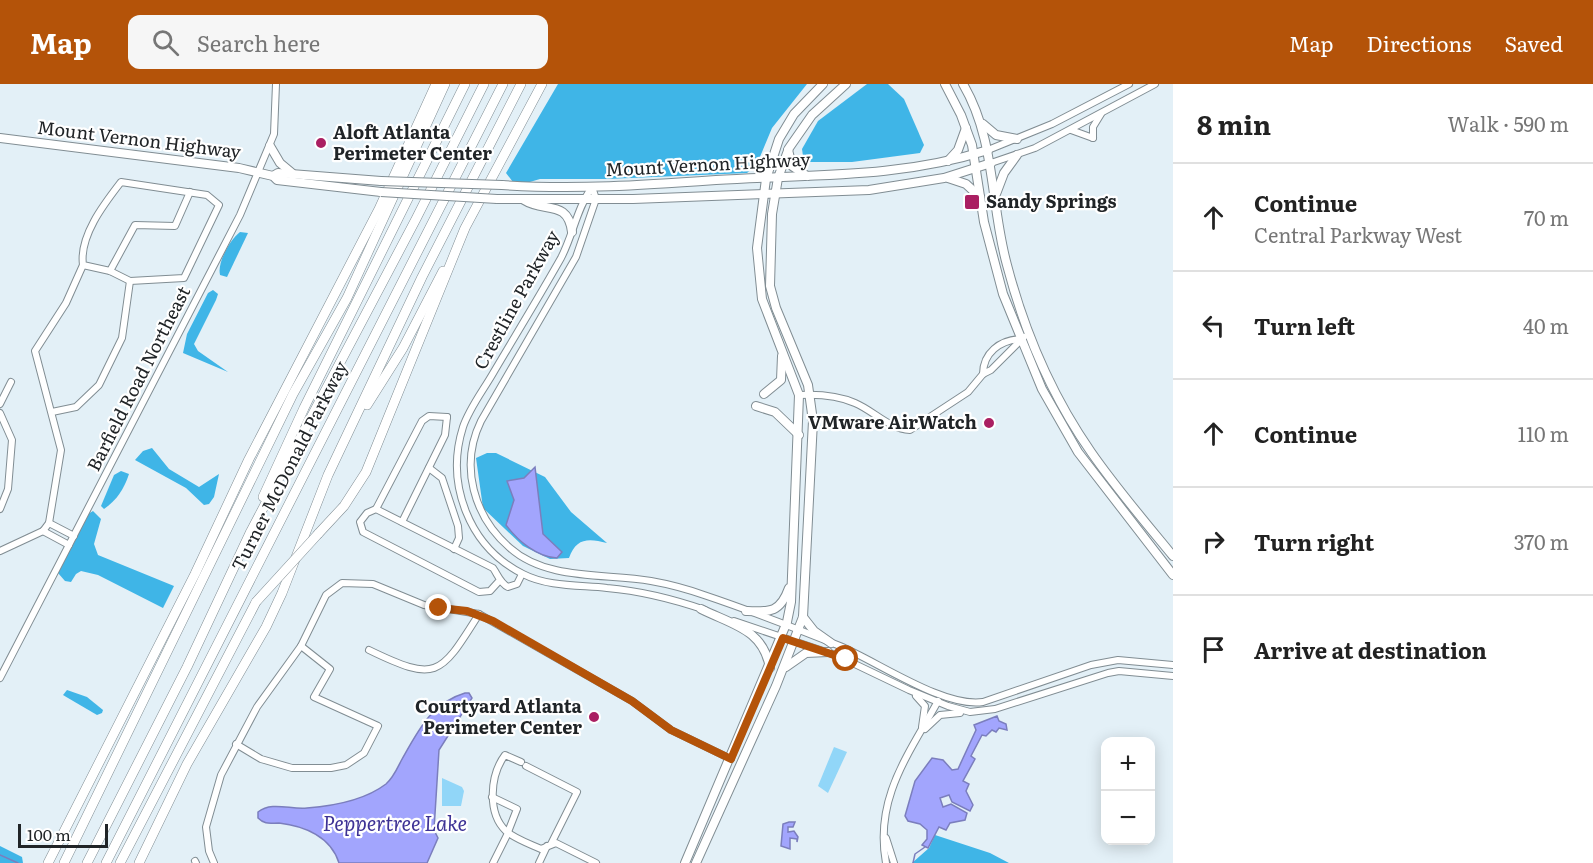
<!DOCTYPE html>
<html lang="en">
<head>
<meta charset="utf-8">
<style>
	:root { --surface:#fff; --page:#f6f6f6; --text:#222; --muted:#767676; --line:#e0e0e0; --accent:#b45309 }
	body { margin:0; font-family:Literata,serif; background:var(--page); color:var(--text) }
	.controls { position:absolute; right:18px; bottom:18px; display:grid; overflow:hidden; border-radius:12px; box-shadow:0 3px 15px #0003 }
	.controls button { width:54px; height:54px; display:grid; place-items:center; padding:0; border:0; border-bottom:2px solid var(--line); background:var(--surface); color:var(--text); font:30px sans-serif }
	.scale { position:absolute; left:18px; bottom:15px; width:90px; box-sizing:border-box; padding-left:6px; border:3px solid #202427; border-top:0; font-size:16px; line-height:21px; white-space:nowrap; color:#202427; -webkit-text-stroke:4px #fff; paint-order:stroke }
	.stop { position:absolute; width:18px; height:18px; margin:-14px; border:4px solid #b45309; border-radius:50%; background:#fff }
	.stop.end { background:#b45309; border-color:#fff; box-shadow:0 2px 6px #0008 }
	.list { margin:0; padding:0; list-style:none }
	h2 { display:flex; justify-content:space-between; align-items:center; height:78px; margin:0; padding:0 24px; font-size:26px }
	h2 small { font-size:20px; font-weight:400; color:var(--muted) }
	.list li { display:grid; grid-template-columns:39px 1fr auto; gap:18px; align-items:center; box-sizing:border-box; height:108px; padding:0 24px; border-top:2px solid var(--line) }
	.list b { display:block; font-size:22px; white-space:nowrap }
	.list p { margin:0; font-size:20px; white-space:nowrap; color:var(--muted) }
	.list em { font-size:20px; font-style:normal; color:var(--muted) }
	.icon { flex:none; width:33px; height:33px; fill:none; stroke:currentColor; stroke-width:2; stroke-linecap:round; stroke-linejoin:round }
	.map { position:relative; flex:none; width:1173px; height:779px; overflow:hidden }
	header { display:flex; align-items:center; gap:36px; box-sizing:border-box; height:84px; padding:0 30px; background:var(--accent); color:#fff }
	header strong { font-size:28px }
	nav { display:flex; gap:33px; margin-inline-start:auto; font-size:21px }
	.search { width:420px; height:54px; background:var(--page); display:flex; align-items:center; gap:15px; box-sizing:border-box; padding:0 21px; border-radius:12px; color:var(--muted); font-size:22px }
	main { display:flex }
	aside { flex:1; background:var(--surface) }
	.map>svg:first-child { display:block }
	.green { fill:#91d6f8 }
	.forest { fill:#3fb5e7 }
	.water { fill:#a2a5fd; stroke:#7b7ebd; stroke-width:1.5 }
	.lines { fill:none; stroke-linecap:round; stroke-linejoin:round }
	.stream { stroke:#7b7ebd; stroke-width:1.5 }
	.minor-casing { stroke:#818d93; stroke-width:8 }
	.major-casing { stroke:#818d93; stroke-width:10 }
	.highway-casing { stroke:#818d93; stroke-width:10 }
	.minor { stroke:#fff; stroke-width:6 }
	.major { stroke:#fff; stroke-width:8 }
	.highway { stroke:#fff; stroke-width:9 }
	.major-bridge-casing { stroke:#818d93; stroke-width:10; stroke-linecap:butt }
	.highway-bridge-casing { stroke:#818d93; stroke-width:10; stroke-linecap:butt }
	.major-bridge { stroke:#fff; stroke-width:8 }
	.highway-bridge { stroke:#fff; stroke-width:9 }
	.route { stroke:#b45309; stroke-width:8 }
	.poi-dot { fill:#aa1f62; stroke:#fff; stroke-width:2 }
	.labels { text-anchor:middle; stroke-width:4.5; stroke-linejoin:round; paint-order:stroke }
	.poi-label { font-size:18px; font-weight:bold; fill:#202427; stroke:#fff; text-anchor:start }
	.street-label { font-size:18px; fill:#202427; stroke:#fff }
	.water-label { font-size:20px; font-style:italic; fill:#3d3295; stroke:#fff }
</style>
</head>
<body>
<header>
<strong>Map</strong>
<div class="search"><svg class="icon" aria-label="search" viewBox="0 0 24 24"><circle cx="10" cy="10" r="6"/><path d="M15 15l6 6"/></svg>Search here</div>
<nav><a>Map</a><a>Directions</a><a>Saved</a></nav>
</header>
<main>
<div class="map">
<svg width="1173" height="779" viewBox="0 0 1173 779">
	<rect width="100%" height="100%" fill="#e3f0f7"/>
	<!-- green -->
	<g class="green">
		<path d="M834 663 847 668 828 709 818 702Z"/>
		<path d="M442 694 462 703 464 707 461 722H442Z"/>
	</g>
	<!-- forest -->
	<g class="forest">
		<path d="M558 0H807L772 44 757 80 747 89 607 95H540L516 102 506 89Z"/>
		<path d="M867 0H888L904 15 924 61 920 69 852 78H809L803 72 802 65 818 37Z"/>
		<path d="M240 148 248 149 227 193 220 191C217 178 230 156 240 148Z"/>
		<path d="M213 206 218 210 216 216 194 260 198 267 228 288 183 269 187 250 208 209Z"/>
		<path d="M152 364 169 385 199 403 219 390 214 413 209 420 204 421 186 404 135 376 143 367Z"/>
		<path d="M487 369H496L545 393 571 428 607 459C588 454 576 454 569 474L550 475 523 462 483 424 476 374Z"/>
		<path d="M121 387 129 390C124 405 117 416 104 425L101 422 114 391Z"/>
		<path d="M93 427 101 435 94 460 98 471 174 502 163 524 98 491 81 487 76 490 71 498 65 497 58 489 88 430Z"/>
		<path d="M67 606 87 613 103 626 102 629 97 631 68 614 63 611Z"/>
		<path d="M935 751 990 769 1009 779H912L929 764Z"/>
		<path d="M0 762 22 773 23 779H0Z"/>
	</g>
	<!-- water -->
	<g class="water">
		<path d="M535 383 543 450 562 468 557 474C537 473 518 457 506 441L514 416 507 397 524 394Z"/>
		<path d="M465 609H469L472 614 439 666 434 746 438 754 427 779H339C331 753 305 742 279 739 270 739 265 741 258 734V728C272 717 291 726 307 724 333 722 365 716 386 700 393 694 397 685 401 677 418 647 431 619 465 609Z"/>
		<path d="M997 632 999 637 1006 640 1007 646 999 644 996 648 992 646 986 652 982 651 971 672 975 675 963 697 969 700 966 707 973 721 970 727 952 718 949 711 940 714 943 723 951 720 967 729 965 736 950 739 946 746 939 743 928 764 922 761 927 755V746L920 740 908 737 905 732 915 697 932 674 943 676 952 686 958 685 976 646 974 641Z"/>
		<path d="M789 738H795L793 743H788V748L794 747 798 753 797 758V755L790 754V765L781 762 783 740Z"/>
	</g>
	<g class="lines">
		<!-- stream -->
		<g class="stream">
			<path d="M0 771 18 779"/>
			<path d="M913 779 915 770 925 763"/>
		</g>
		<!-- minor casing -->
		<g class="minor-casing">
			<g id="minor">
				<path d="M1071 46 1093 54"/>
				<path d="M1093 54V43L1101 30"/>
				<path d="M988 66 1052 40 1129 0"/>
				<path d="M991 79 1035 64 1155 0"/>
				<path d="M121 98 207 111 219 121 184 194 130 197 110 187 83 181C79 152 104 120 121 98Z"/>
				<path d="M592 103C577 124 573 151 561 174 539 213 515 252 492 291 482 308 469 325 463 343 445 400 469 463 523 490 548 503 580 501 607 504 641 507 673 515 705 526"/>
				<path d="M592 103 596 115 576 173 481 337C459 382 474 433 510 464 547 497 606 489 651 497 668 500 687 505 704 511 749 526 795 544 840 562 878 578 944 624 983 618L1091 581 1118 576 1173 581"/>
				<path d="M110 187 135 141 175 142 190 108"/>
				<path d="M983 290C983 269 1000 256 1020 255"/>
				<path d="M799 311C818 310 837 311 855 319 874 327 889 345 910 346L968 308 983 290 991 286 1024 253"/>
				<path d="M0 320 11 298"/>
				<path d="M52 328 76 323 99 301 122 254 130 197"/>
				<path d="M0 329 12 356 8 405 0 425"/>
				<path d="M429 384 442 394 458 442 459 454 454 465"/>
				<path d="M376 425 422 337 429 332 447 333"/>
				<path d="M402 438 445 351 447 333"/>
				<path d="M49 439 74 452"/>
				<path d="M43 447 69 461"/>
				<path d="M0 467 43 447 49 439 61 366 35 267 66 219 83 181"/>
				<path d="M500 496 490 507 479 508 363 448 360 438 367 429 376 425 493 484C498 491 500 499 508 503L517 500 522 490"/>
				<path d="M734 537 838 572 909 606 948 622 970 628 995 625 1108 589 1119 587 1173 592"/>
				<path d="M369 566C437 599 440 592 479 530"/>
				<path d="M0 594 240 131 274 50 276 0"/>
				<path d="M916 612 925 622 922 643"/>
				<path d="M925 645 940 631 960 629"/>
				<path d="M236 660 261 675 292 684H331L346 681 364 669 378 642 314 613 330 585 301 562"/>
				<path d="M521 678 505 671C490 691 487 729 506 747 515 755 530 760 541 765L556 759 596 779"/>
				<path d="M526 682 577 708 551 760"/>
				<path d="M492 713 517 725 508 748"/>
				<path d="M886 754 894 779"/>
				<path d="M195 777 196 779"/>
				<path d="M214 779 209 767 206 743 221 691 257 623 301 562 326 511 342 499 373 500 424 521 479 530 632 617 671 646 731 675"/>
				<path d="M493 779 508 749"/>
				<path d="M539 779 547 762"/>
				<path d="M886 779C874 714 909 670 938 617"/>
			</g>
		</g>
		<!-- major casing -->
		<g class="major-casing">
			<g id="major">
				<path d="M945 0 961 31 972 61 984 138 1003 210 1042 305 1078 368 1173 491"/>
				<path d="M963 0C996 56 990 120 1007 181 1024 246 1052 312 1091 368 1116 404 1145 438 1173 472"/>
				<path d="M983 40 996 51 1017 55"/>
				<path d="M0 54 239 84 273 92 277 96 381 108"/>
				<path d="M270 62 280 79 292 89"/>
				<path d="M788 66 792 82 807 92"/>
				<path d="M948 77 958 66 966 44"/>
				<path d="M273 92 278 89 381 97"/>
				<path d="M948 94 966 100 980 113"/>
				<path d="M502 101C574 106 645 101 716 96 811 90 896 95 988 66"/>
				<path d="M996 110 1004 89 1017 71"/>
				<path d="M497 115H633L869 106 944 94 991 79"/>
				<path d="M524 116C544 129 568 115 572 148"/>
				<path d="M764 310 781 296 782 272"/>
				<path d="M756 322 775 328 799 351"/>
				<path d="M701 525C733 541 763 545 770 584"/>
				<path d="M746 527C770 528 780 529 789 504"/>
				<path d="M803 533 814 547 831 559"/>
				<path d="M786 583 806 569 828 568"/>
				<path d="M685 779 787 538 791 518 799 311 762 215 757 164 766 95 779 55 794 30 823 0"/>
				<path d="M696 779 776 602 803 533 813 337 808 301 776 224 770 202 772 130 778 94 789 64 812 31 846 0"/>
			</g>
		</g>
		<!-- highway casing -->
		<g class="highway-casing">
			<g id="highway">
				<path d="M367 321 403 264 443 187"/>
				<path d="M263 413 304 324 465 0"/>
				<path d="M318 450 344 422 366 388 465 144 542 0"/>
				<path d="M48 779 195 490 249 375 379 125 436 0"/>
				<path d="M64 779 293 310 347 214 445 0"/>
				<path d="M87 779 187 583 251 447 416 135 484 0"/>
				<path d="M106 779 503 0"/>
				<path d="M120 779 256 518"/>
				<path d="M139 779 187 680 266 543 282 509 328 391 422 193 521 0"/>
			</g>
		</g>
		<!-- minor -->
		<use href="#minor" class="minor"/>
		<!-- major -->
		<use href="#major" class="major"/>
		<!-- highway -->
		<use href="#highway" class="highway"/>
		<!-- major-bridge casing -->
		<g class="major-bridge-casing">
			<g id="major-bridge">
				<path d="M381 97 502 101"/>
				<path d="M381 108 497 115"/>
			</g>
		</g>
		<!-- highway-bridge casing -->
		<g class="highway-bridge-casing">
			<path id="highway-bridge" d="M256 518 318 450"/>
		</g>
		<!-- major-bridge -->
		<use href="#major-bridge" class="major-bridge"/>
		<!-- highway-bridge -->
		<use href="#highway-bridge" class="highway-bridge"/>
	</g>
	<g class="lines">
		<!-- route -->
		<path class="route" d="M439 524 467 527 493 537 632 617 671 646 731 675 783 554 846 575"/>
	</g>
	<!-- markers -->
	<g class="poi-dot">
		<circle cx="321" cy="59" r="6"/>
		<rect x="964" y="110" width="16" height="16" rx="3"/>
		<circle cx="989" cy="339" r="6"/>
		<circle cx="594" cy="633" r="6"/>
	</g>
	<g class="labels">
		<!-- poi labels -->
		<g class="poi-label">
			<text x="333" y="55">Aloft Atlanta<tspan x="333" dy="21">Perimeter Center</tspan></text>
			<text x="986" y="124">Sandy Springs</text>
			<text x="977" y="345" text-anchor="end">VMware AirWatch</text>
			<text x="582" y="629" text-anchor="end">Courtyard Atlanta<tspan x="582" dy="21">Perimeter Center</tspan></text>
		</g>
		<!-- street labels -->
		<g class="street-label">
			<text transform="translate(139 56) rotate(7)" y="6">Mount Vernon Highway</text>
			<text transform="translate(708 81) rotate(-3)" y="6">Mount Vernon Highway</text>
			<text transform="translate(517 216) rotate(-61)" y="6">Crestline Parkway</text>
			<text transform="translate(139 295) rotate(-63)" y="6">Barfield Road Northeast</text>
			<text transform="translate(290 382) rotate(-63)" y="6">Turner McDonald Parkway</text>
		</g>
		<!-- water labels -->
		<g class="water-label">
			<text x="395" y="747">Peppertree Lake</text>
		</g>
	</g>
</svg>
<div class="controls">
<button>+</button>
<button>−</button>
</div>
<div class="scale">100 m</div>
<div class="stop" style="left:846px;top:575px"></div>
<div class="stop end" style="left:439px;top:524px"></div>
</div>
<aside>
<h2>8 min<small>Walk · 590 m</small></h2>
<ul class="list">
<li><svg class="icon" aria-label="ahead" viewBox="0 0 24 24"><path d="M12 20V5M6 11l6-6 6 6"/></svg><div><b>Continue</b><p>Central Parkway West</p></div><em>70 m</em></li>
<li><svg class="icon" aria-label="left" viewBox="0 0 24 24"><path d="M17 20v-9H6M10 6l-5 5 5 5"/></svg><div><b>Turn left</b></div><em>40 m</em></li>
<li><svg class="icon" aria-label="ahead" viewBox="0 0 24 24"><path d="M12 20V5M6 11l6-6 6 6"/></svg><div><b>Continue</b></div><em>110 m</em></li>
<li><svg class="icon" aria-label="right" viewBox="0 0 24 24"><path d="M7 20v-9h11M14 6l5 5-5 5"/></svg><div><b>Turn right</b></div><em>370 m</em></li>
<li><svg class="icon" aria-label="arrive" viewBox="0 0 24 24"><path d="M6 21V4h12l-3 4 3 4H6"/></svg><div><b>Arrive at destination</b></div></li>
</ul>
</aside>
</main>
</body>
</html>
